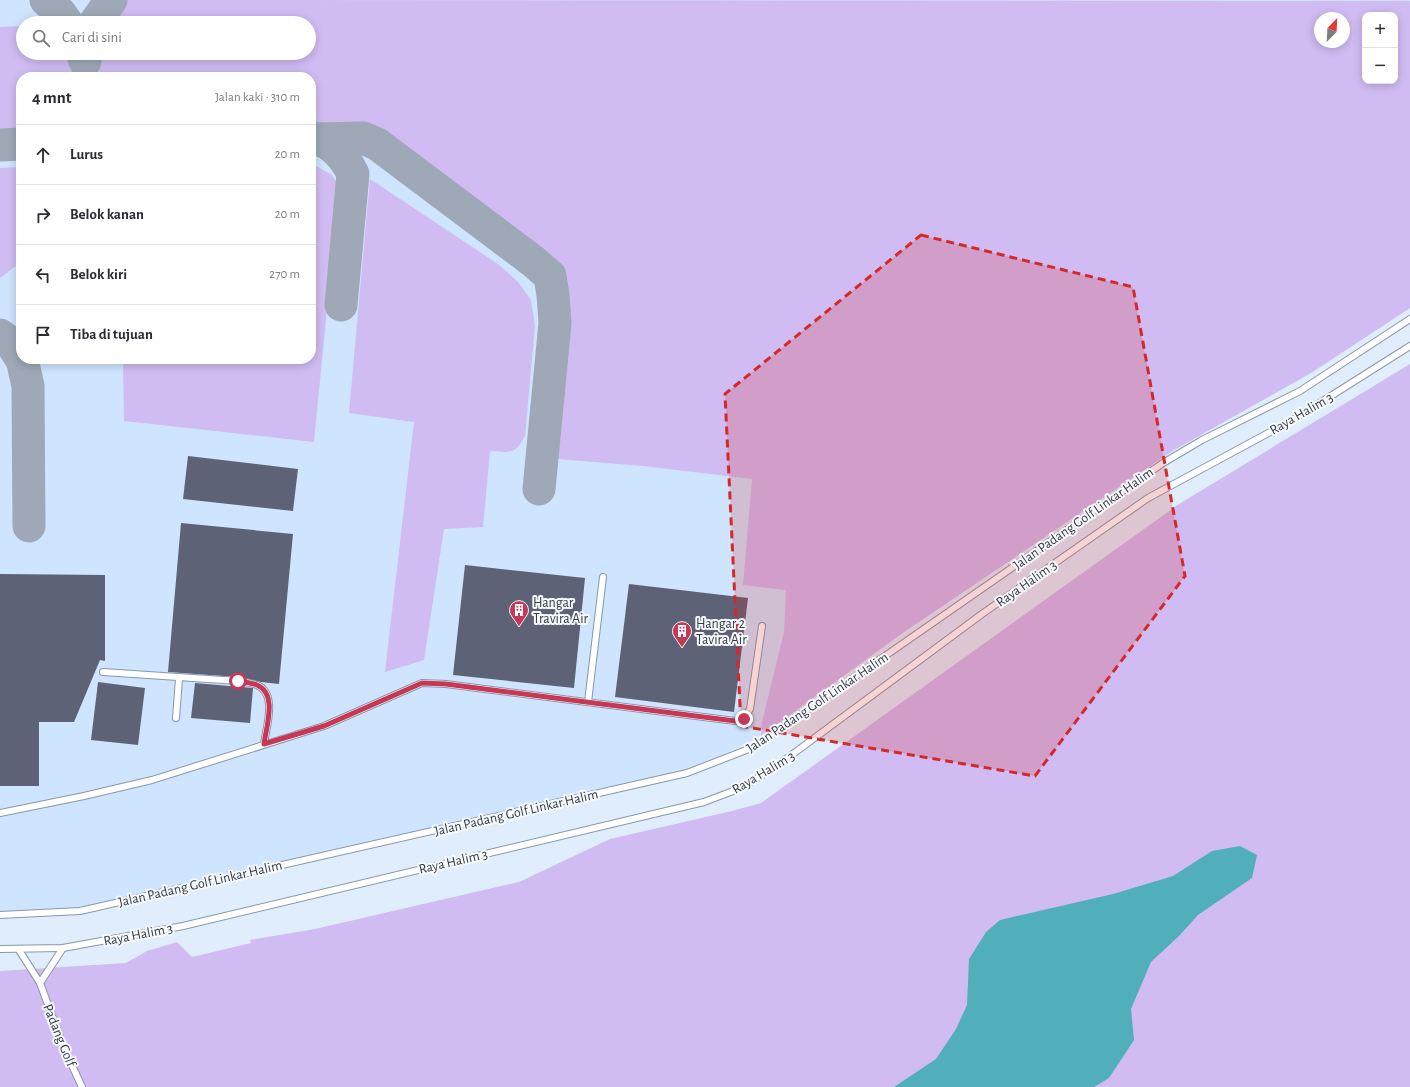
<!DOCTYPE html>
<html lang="id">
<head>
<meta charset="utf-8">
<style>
	:root { --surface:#fff; --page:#f7f7f7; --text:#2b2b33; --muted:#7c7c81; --line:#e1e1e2 }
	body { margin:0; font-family:"Alegreya Sans",sans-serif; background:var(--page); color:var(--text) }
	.controls { position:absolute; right:12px; top:12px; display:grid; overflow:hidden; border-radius:8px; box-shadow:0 2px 10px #0003 }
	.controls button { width:36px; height:36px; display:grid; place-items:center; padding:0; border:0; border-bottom:1px solid var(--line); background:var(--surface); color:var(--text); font:20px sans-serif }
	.compass { position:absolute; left:1314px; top:12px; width:36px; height:36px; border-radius:50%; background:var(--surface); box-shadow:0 2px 10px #0003; rotate:24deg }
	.stop { position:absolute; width:12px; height:12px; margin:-9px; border:3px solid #c73756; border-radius:50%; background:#fff }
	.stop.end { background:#c73756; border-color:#fff; box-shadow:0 1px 4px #0008 }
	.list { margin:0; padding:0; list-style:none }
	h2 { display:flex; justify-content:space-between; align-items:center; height:52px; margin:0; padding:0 16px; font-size:17px }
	h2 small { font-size:13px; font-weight:400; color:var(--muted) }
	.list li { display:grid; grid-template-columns:26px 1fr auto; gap:12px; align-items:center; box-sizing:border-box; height:60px; padding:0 16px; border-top:1px solid var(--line) }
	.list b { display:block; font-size:15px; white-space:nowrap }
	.list em { font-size:13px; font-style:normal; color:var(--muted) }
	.icon { flex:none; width:22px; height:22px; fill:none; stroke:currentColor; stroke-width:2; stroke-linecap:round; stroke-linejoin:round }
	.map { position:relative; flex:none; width:1410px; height:1087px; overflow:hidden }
	.search { position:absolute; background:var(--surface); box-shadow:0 2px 10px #0003; left:16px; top:16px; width:300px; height:44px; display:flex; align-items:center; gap:10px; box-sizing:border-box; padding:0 14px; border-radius:22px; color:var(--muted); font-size:15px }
	.panel { position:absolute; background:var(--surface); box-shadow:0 2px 10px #0003; left:16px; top:72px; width:300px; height:292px; border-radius:16px }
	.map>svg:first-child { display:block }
	.built { fill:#cfe4fe; fill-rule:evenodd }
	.green { fill:#d0bcf2; fill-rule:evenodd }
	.water { fill:#51afbc }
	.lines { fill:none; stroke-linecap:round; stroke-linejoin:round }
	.taxiway { stroke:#9ea8b6; stroke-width:33 }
	.building { fill:#5e6276 }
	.service-casing { stroke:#8997aa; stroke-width:8 }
	.service { stroke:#fff; stroke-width:6 }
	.route { stroke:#c73756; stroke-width:5 }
	.marked { fill:#d62828; fill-opacity:0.2; stroke:#d62828; stroke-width:3; stroke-dasharray:8 5; stroke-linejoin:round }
	.labels { text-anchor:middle; stroke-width:4; stroke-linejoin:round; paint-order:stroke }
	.street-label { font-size:14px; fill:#343b43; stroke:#f6f9fd }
	.poi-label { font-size:14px; fill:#343b43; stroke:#f6f9fd; text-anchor:start }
</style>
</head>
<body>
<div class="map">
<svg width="1410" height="1087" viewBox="0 0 1410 1087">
	<rect width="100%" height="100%" fill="#e0edfd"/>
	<!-- built -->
	<path class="built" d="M0 0H1410V308L1311 373 1174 450 904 632 761 736 710 761 680 771 636 782 292 865 213 877 64 913 0 912ZM1365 15H1395V81H1365ZM1320 18H1344V42H1320ZM23 23H309V53H23ZM21 77H311V359H21Z"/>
	<!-- green -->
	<g class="green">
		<path d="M111 0 1410 1V308L1311 373 1174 450 904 632 761 736 762 722 784 632 786 590 743 585 752 479 643 466 545 458 544 442 551 369 553 295 550 276 534 262 363 138 311 139V77H21V144L0 145V27L23 26V53H82L85 60 86 53H309V23H95ZM1365 15H1395V81H1365ZM1320 18H1344V42H1320Z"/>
		<path d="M311 163 332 175 339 186 314 442 124 421 123 359H311Z"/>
		<path d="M21 167V262L0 278V168Z"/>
		<path d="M370 179 498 264 518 282 531 300 535 326 525 436C514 456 510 452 490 451L483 527 444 529 424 660 385 672 414 422 349 413Z"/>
		<path d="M1410 364V1087H0V971L126 963 147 951 177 942 192 957 251 943 250 940 315 929 519 882 610 839 732 811 761 803 1179 504Z"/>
	</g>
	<!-- water -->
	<path class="water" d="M1240 846 1257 855 1252 878 1198 915 1179 936 1151 962 1131 1009 1134 1040 1109 1078 1094 1087H894L936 1059 956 1029 967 1005 969 959 986 932 1000 920 1113 894 1173 876 1212 851Z"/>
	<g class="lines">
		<!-- taxiway -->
		<g class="taxiway">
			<path d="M46 0 60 13 67 23"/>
			<path d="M95 23 111 0"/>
			<path d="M82 53 85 61 86 53"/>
			<path d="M311 139C330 138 346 159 353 174L341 305"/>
			<path d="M316 139 363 138 377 144 534 262 550 276 553 295 555 323 539 489"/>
			<path d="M0 145 21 144"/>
			<path d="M0 335 11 343 21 358"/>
			<path d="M22 359 28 386 29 526"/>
		</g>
	</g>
	<!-- building -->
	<g class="building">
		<path d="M188 456 298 469 293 511 183 499Z"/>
		<path d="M181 523 293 534 279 684 261 682 238 677 168 672Z"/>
		<path d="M465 565 585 578 574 688 453 675Z"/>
		<path d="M0 574 105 575V661L100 660 74 722H39V786H0Z"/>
		<path d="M629 584 748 598 734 712 615 697Z"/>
		<path d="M98 682 145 688 138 745 91 740Z"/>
		<path d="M195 683 253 688 250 723 191 718Z"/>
	</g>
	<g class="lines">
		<!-- service casing -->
		<g class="service-casing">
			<g id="service">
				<path d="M103 672 238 681C244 682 252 683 257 685 278 694 266 727 264 744"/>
				<path d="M588 702 603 577"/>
				<path d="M176 718 179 679"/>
				<path d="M0 813 84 796 152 780 324 726 422 683 446 684 735 721 744 719 750 709 762 626"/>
				<path d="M0 915 80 911 687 773 754 747 1163 463 1202 440 1300 391 1410 319"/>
				<path d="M0 949 63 948 183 926 704 802 741 788 774 768 982 614 1148 498 1296 418 1410 346"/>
				<path d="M19 950 40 983 64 1048 82 1087"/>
				<path d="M40 983 63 948"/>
			</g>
		</g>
		<!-- service -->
		<use href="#service" class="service"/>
	</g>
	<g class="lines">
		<!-- route -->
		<path class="route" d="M238 681C244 682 252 683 257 685 278 694 266 727 264 744L324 726 422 683 446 684 735 721 744 719"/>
	</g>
	<!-- marked area -->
	<path class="marked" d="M921 235 1133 287 1185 576 1035 776 741 726 725 394Z"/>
	<!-- icons -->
	<defs>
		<g id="building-pin" transform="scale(1)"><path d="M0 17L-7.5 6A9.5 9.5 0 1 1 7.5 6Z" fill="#c73756" stroke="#f6f9fd"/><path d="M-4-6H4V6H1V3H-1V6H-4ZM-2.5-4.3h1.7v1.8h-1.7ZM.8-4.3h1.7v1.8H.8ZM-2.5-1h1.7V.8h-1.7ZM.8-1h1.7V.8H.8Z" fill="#fff"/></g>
	</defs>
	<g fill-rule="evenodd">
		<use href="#building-pin" x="519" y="610"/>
		<use href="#building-pin" x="682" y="631"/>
	</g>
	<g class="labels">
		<!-- street labels -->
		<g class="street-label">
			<text transform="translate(1301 413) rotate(-30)" y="5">Raya Halim 3</text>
			<text transform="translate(1083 518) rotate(-35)" y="5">Jalan Padang Golf Linkar Halim</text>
			<text transform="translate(1026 583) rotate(-35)" y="5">Raya Halim 3</text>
			<text transform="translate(817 702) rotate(-34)" y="5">Jalan Padang Golf Linkar Halim</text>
			<text transform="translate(763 772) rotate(-31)" y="5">Raya Halim 3</text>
			<text transform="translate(516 812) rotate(-13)" y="5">Jalan Padang Golf Linkar Halim</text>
			<text transform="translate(453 861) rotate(-13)" y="5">Raya Halim 3</text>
			<text transform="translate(200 883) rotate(-13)" y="5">Jalan Padang Golf Linkar Halim</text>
			<text transform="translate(138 934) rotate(-11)" y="5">Raya Halim 3</text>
			<text transform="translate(60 1035) rotate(68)" y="5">Padang Golf</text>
		</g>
		<!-- poi labels -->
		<g class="poi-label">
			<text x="533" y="607">Hangar<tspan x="533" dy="16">Travira Air</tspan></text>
			<text x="696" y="628">Hangar 2<tspan x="696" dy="16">Tavira Air</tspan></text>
		</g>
	</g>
</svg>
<div class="controls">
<button>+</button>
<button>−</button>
</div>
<svg class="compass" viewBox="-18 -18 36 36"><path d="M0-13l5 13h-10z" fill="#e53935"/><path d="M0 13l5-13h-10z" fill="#7c7c81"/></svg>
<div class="stop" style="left:238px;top:681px"></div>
<div class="stop end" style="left:744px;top:719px"></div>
<div class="search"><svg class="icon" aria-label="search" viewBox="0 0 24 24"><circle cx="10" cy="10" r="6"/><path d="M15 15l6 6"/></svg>Cari di sini</div>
<section class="panel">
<h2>4 mnt<small>Jalan kaki · 310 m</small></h2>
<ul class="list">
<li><svg class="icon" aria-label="ahead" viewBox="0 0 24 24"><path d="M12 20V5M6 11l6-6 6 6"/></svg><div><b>Lurus</b></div><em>20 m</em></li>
<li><svg class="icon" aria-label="right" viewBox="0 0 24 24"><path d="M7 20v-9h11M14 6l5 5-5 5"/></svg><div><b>Belok kanan</b></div><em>20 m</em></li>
<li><svg class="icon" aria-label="left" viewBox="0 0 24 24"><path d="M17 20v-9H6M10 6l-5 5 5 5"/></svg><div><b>Belok kiri</b></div><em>270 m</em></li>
<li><svg class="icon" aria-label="arrive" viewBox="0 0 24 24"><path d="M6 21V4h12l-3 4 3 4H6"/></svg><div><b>Tiba di tujuan</b></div></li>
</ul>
</section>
</div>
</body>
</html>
